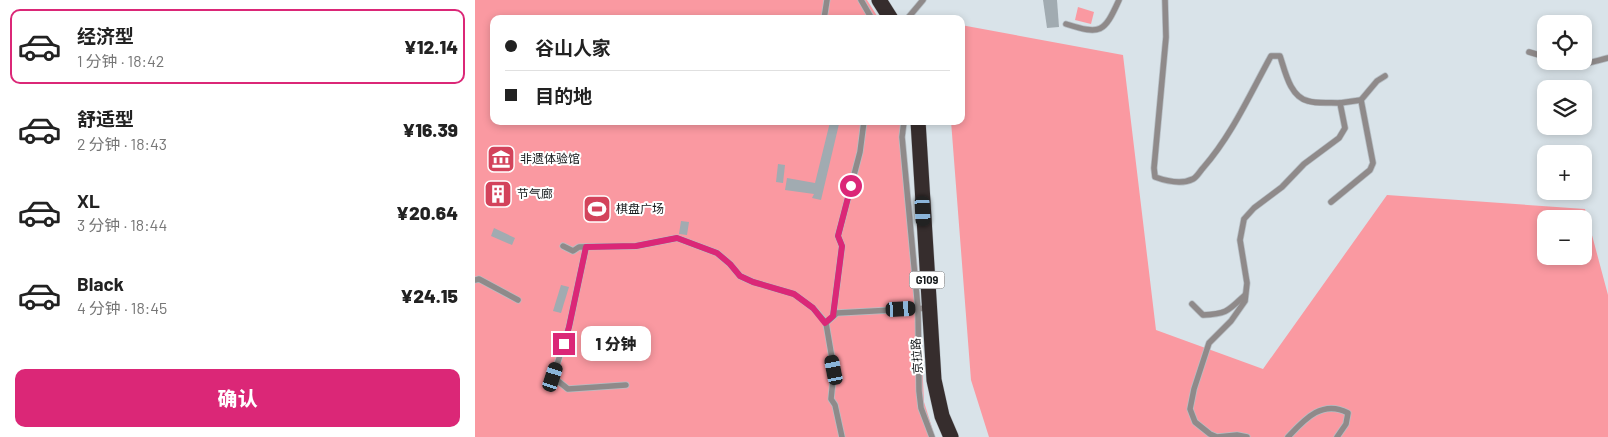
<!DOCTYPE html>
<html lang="zh">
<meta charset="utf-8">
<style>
body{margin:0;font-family:Barlow,"Noto Sans SC",sans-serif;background:#f2f2f2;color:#222;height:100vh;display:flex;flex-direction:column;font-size:19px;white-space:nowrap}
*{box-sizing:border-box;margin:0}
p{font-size:16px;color:#767676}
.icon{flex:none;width:28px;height:28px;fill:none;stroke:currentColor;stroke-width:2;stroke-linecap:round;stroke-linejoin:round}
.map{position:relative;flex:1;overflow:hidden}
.details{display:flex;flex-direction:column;background:#fff;width:475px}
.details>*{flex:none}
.guide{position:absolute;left:15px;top:15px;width:475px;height:110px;border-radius:10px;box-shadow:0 2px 8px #0003;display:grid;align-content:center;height:110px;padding:0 15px;background:#fff}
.tools{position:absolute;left:1062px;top:15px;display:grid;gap:10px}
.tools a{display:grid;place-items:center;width:55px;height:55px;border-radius:10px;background:#fff;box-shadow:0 2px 8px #0003;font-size:25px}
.end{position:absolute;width:22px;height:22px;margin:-11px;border:6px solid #db2777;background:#fff;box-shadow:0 0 0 2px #fff}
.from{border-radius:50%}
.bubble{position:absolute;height:35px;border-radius:10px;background:#fff;box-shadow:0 2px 8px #0003;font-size:16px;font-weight:800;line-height:35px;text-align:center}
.car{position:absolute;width:15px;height:30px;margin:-15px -8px;border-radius:6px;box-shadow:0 0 4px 1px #0007;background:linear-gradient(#222 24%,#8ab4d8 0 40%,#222 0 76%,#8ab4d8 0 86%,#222 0)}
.guide b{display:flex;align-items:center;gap:18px;height:48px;font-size:19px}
.guide b+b{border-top:1px solid #e0e0e0}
.guide i{width:12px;height:12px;background:#222}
ul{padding:9px 0 0;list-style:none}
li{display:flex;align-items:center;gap:15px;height:75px;margin:0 10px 8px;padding:0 5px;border:2px solid transparent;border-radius:10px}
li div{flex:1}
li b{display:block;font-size:19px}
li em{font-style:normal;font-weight:800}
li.current{border-color:#db2777}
li>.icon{width:45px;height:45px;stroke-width:1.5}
.cta{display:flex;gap:10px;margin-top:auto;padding:10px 15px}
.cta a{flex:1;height:58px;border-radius:10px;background:#db2777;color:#fff;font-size:20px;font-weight:800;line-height:58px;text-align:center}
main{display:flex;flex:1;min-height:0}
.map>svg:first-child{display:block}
.green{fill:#fa99a1;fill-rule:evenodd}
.building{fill:#a1abb1}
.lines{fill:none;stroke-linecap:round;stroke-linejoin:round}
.lane-casing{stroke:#b6bec4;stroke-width:7}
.highway-casing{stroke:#b6bec4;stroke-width:16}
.lane{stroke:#8f8a8a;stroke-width:5.5}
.highway{stroke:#362d2d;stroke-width:15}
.route{stroke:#db2777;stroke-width:6}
.labels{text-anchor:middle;stroke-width:4;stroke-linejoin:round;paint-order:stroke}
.shield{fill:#fff;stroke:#5a5d5f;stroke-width:1}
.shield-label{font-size:11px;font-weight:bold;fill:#14181a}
.poi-label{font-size:12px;fill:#14181a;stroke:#fff;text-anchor:start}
.street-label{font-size:12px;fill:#14181a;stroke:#fff}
</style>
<main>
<section class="details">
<ul>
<li class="current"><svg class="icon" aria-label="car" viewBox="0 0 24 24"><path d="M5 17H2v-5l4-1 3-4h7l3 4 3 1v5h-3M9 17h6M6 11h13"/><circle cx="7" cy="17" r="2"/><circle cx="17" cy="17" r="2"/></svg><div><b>经济型</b><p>1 分钟 · 18:42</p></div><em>¥12.14</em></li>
<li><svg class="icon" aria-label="car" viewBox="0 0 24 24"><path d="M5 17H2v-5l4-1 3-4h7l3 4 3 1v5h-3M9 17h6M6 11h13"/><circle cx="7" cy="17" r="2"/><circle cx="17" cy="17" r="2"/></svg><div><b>舒适型</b><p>2 分钟 · 18:43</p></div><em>¥16.39</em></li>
<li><svg class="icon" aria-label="car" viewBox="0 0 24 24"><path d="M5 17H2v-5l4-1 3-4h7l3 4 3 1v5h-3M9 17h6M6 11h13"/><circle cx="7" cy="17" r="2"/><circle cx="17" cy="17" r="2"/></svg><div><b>XL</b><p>3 分钟 · 18:44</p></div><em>¥20.64</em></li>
<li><svg class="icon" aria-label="car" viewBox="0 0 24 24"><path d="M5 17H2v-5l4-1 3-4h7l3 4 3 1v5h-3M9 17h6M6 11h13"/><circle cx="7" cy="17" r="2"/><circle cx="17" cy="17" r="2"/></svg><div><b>Black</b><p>4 分钟 · 18:45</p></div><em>¥24.15</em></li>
</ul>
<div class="cta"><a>确认</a></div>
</section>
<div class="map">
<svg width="1133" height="437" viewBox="0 0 1133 437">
<rect width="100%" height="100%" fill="#d9e3e9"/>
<!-- green -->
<g class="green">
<polygon points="0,0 392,0 404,19 19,19 19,121 427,121 443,274 449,402 460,437 0,437"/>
<polygon points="603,7 619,12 616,24 600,20"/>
<path d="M486,25l162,30 33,275 107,39 124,-174 198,14 23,86v142h-619l-18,-57 -20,-259h10zM1071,219h38v37h-38z"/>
</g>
<!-- building -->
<g class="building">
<polygon points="568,0 582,0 584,27 572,28"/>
<polygon points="355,122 364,124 346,200 337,198 339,194 310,190 312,178 340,183"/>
<polygon points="20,154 32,155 31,163 20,162"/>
<polygon points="303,164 310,165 308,183 301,182"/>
<polygon points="206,221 214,222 212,235 204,234"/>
<polygon points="19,228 40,238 37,245 16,236"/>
<polygon points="86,285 94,287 86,313 78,311"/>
</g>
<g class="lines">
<defs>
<g id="lane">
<polyline points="386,0 397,19"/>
<path d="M690,0l1,37 -12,131 1,9c11,4 26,8 38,2 4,-2 7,-8 10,-11 29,-33 47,-74 68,-112h9c5,15 10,41 28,45 10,3 22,1 32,2l5,25 -6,10 -35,26 -22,23 -28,21 -10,11 -4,21 7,43 -2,18 -14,20 -22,22 -15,46 -4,20 5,13 15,12 7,3 20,-2 10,2"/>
<polyline points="349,19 352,0"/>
<polyline points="432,19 448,0"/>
<path d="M591,24c35,11 38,9 53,-24"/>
<polyline points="1054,52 1071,57"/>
<path d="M1084,61c20,7 29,2 49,-3"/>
<polyline points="865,103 886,100 902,81 910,76"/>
<polyline points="429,121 427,137 443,309 444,391 446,408 457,437"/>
<polyline points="856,202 895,170 898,163 886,100"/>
<polyline points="88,246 98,251 104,247 161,246 202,238 242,253 255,264 265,276 278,282 319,294 338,308 351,323"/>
<polyline points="111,247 94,327 78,377 93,389 151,385"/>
<polyline points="0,280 4,279 43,300"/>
<path d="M717,304l11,11c24,-1 25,-4 42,-20"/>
<polyline points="358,316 367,246 363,236 385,152 389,121"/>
<polyline points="367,437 360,405 356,399 359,370 351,323 362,313 454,308"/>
<path d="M813,437c16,-17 34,-38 60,-24l-2,11 -9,13"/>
</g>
<g id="highway">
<polyline points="404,0 416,19"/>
<polyline points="443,121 459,380 467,416 476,437"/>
</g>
</defs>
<!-- lane casing -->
<use href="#lane" class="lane-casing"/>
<!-- highway casing -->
<use href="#highway" class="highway-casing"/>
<!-- lane -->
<use href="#lane" class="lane"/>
<!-- highway -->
<use href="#highway" class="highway"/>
</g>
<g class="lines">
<!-- route -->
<polyline class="route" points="89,344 94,327 111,247 161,246 202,238 242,253 255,264 265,276 278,282 319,294 338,308 350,323 358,316 367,246 363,236 376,186"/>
</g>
<!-- icons -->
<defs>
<symbol id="museum-square" viewBox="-11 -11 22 22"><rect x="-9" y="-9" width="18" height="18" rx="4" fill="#d3435b" stroke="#fff"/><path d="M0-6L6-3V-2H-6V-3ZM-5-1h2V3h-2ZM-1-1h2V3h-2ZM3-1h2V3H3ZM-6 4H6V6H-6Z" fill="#fff"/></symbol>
<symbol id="building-square" viewBox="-11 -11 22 22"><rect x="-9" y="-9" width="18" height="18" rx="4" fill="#d3435b" stroke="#fff"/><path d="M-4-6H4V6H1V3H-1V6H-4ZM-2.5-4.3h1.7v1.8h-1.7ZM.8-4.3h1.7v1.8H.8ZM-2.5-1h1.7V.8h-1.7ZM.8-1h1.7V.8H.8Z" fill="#fff"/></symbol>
<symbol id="stadium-square" viewBox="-11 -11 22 22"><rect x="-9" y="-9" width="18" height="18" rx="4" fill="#d3435b" stroke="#fff"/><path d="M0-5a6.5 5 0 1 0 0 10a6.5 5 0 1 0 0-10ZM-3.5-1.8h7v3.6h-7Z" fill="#fff"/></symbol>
</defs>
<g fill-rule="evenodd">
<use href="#museum-square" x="10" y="143" width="32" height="32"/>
<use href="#building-square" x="7" y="178" width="32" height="32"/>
<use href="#stadium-square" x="106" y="193" width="32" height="32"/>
</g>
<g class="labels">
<!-- shield labels -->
<rect class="shield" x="434.5" y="271.5" width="35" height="17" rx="4"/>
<g class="shield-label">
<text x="452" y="284">G109</text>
</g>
<!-- poi labels -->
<g class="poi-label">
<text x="45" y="163">非遗体验馆</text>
<text x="42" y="198">节气廊</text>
<text x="141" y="213">棋盘广场</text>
</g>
<!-- street labels -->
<g class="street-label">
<text transform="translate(442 356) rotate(-94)" y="4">京拉路</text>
</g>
</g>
</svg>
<div class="tools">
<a><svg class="icon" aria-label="locate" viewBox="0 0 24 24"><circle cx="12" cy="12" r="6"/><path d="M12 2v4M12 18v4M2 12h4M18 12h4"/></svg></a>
<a><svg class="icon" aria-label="layers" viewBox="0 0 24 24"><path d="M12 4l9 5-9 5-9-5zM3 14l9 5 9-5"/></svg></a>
<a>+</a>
<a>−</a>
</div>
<i class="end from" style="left:376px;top:186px"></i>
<i class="end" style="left:89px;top:344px"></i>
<div class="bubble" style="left:106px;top:326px;width:70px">1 分钟</div>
<i class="car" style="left:448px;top:211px;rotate:177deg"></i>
<i class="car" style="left:426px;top:309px;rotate:87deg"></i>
<i class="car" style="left:359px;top:370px;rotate:349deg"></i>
<i class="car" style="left:78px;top:377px;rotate:18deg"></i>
<div class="guide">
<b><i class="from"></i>谷山人家</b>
<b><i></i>目的地</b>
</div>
</div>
</main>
